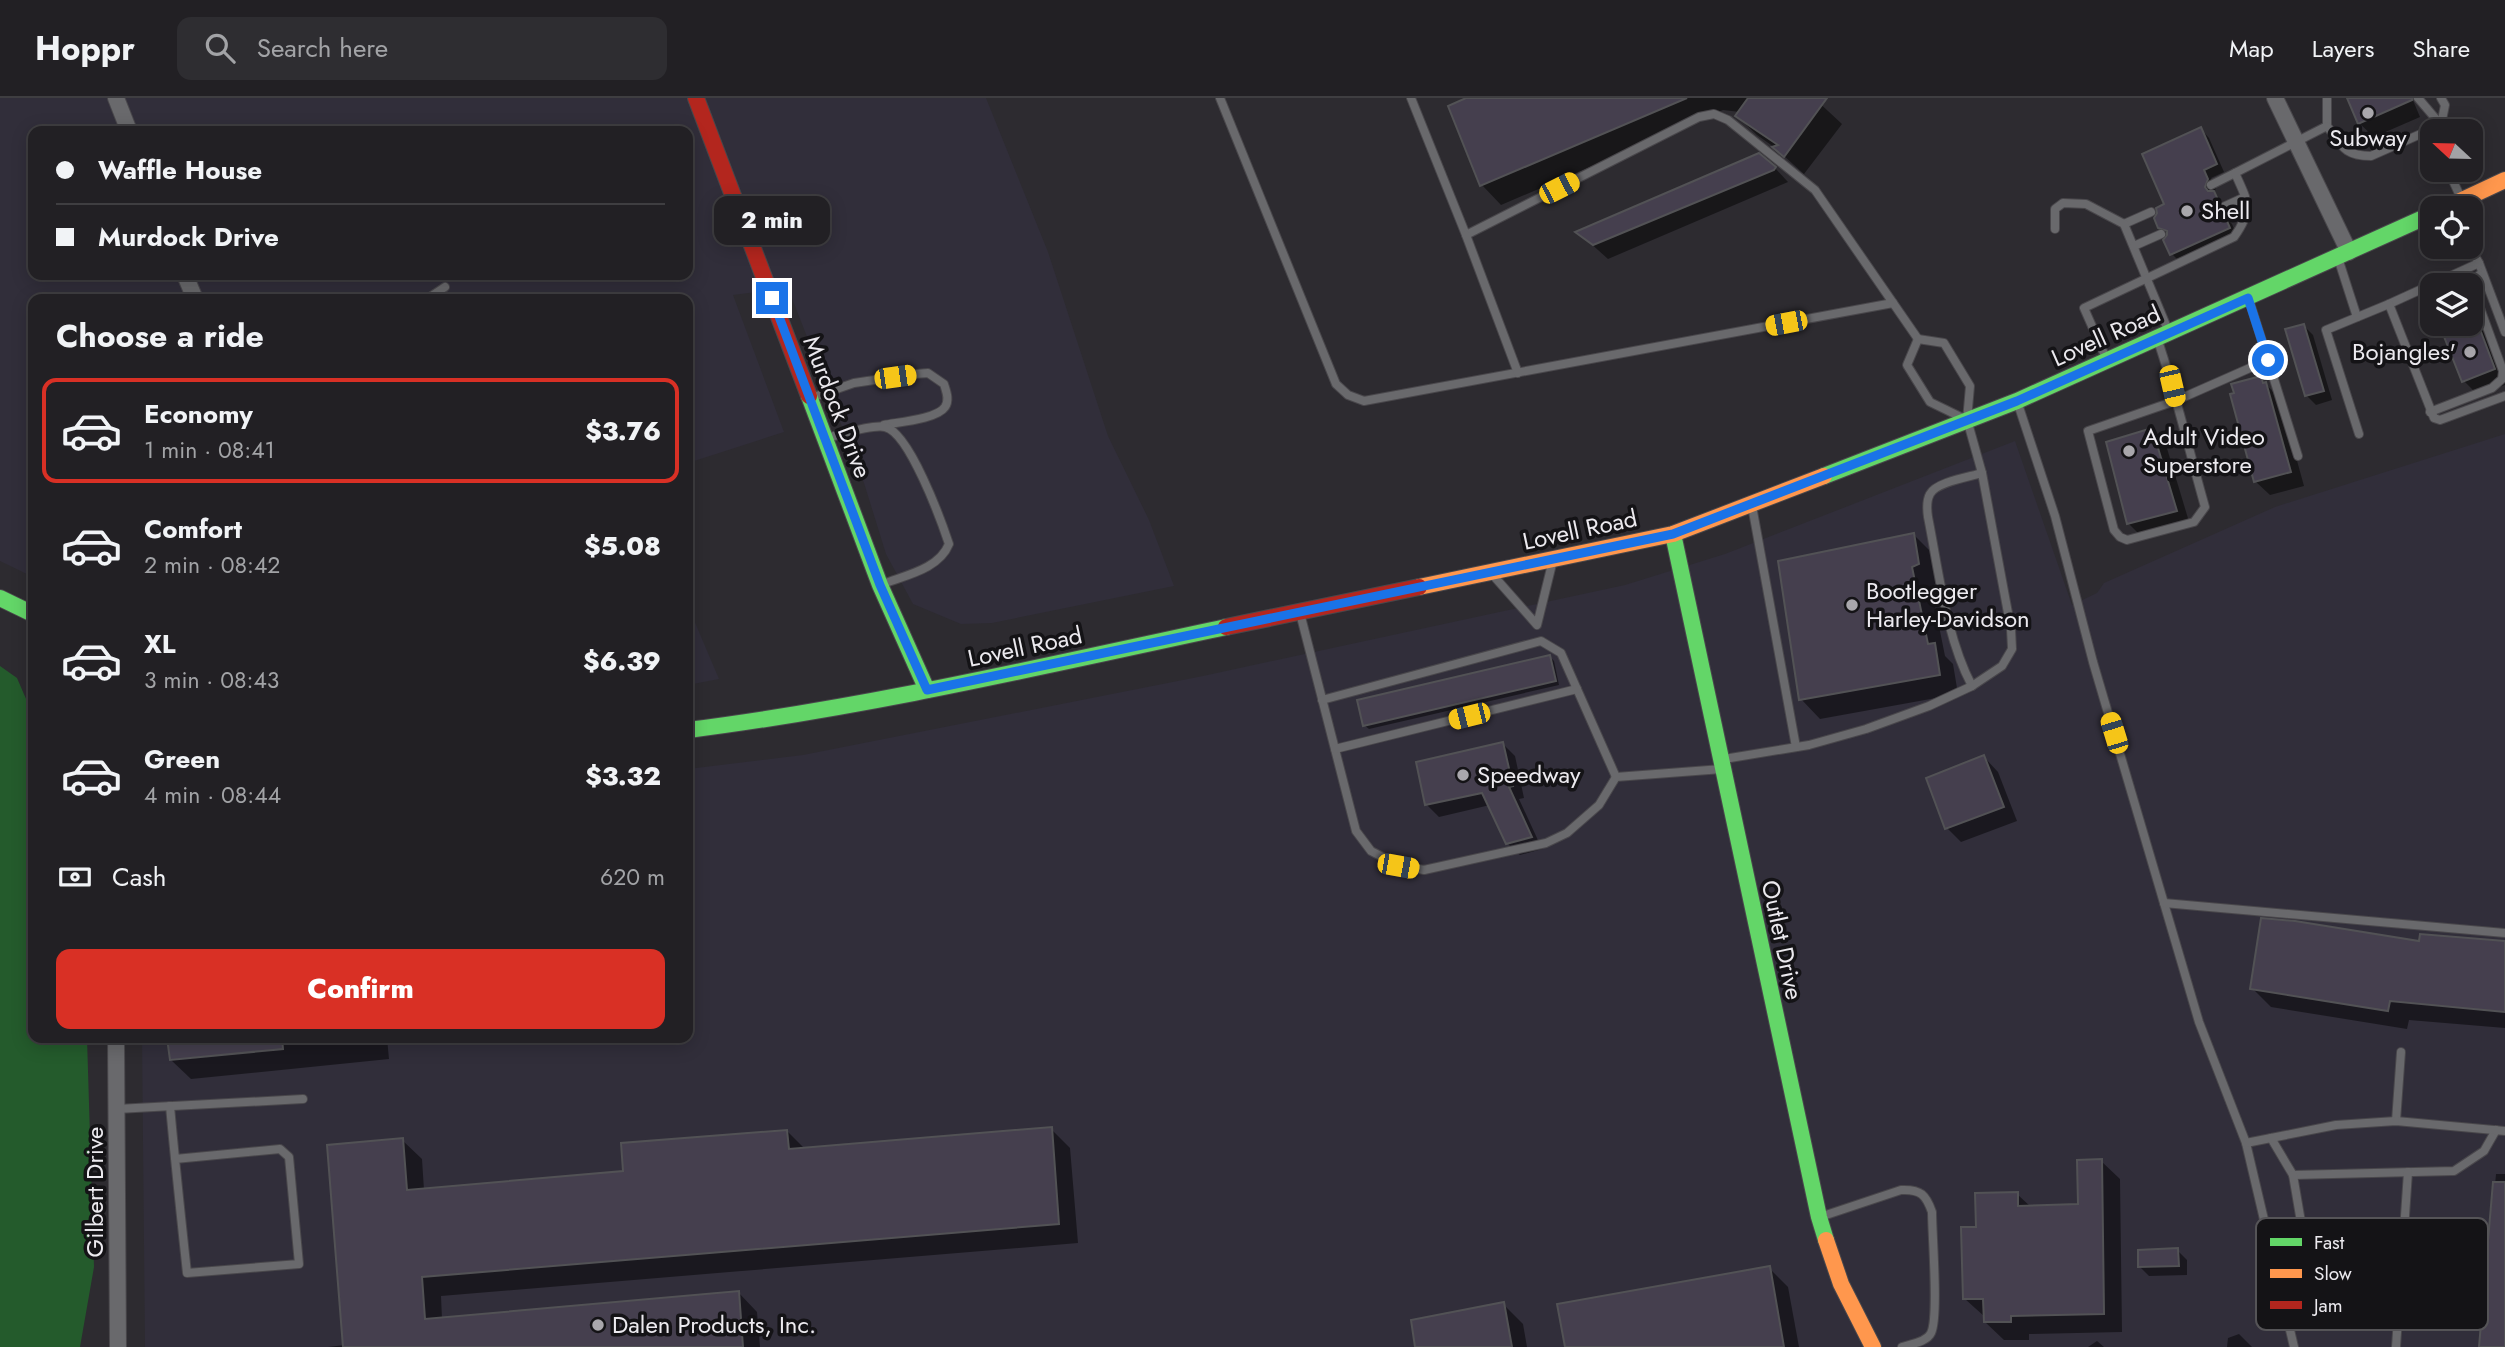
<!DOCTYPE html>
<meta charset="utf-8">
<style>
body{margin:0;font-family:Jost,sans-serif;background:#2e2d31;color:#f1f3f6;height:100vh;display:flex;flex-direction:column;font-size:26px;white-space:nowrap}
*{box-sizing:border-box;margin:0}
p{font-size:23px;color:#a2a3a6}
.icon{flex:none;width:38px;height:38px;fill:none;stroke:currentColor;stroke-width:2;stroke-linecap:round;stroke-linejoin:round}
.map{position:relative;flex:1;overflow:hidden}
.drawer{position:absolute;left:28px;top:196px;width:665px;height:749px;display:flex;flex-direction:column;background:#222024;border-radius:14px;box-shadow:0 4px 18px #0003,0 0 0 2px #3f3e41}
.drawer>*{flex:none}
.top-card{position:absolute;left:28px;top:28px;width:665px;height:154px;border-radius:14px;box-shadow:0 4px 18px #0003,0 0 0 2px #3f3e41;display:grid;align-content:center;height:154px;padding:0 28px;background:#222024}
.needle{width:46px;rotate:292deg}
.tools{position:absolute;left:2420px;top:21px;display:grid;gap:14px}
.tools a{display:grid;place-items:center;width:63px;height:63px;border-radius:14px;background:#222024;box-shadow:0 4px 18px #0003,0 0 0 2px #3f3e41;font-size:35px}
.end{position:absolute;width:32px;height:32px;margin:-16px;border:9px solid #1a73e8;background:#fff;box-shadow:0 0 0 4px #fff}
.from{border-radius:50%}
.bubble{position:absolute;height:49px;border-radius:14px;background:#222024;box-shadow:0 4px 18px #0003,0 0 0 2px #3f3e41;font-size:23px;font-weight:800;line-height:49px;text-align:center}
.car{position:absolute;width:21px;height:42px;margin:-21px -10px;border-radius:9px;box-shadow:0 0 5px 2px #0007;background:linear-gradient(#f5c518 24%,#345 0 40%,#f5c518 0 76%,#345 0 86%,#f5c518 0)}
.top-card b{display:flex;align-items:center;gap:24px;height:66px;font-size:26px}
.top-card b+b{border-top:2px solid #3f3e41}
.top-card i{width:18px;height:18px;background:#f1f3f6}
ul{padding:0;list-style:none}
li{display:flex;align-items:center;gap:21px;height:105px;margin:0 14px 10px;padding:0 14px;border:4px solid transparent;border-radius:14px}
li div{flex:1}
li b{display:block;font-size:26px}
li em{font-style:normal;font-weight:800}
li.selected{border-color:#d93025}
li>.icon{width:63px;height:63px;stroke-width:1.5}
h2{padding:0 28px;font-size:32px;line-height:84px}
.pay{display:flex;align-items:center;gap:18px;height:77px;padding:0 28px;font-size:26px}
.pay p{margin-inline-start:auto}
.primary-button{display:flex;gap:14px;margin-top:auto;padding:14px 28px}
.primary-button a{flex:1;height:80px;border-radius:14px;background:#d93025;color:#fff;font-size:28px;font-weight:800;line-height:80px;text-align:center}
header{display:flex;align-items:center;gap:42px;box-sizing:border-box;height:98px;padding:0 35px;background:#222024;border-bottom:2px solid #3f3e41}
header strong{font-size:33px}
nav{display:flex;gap:38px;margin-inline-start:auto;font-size:24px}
.search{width:490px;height:63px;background:#2e2d31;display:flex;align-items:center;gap:18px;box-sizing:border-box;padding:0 24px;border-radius:14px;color:#a2a3a6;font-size:26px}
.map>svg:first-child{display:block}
.built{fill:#312e3a;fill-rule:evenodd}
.forest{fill:#245b2c}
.shadow{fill:#0007}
.building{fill:#453f4e;stroke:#525255;stroke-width:2}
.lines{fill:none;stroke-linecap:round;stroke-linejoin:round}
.lane-casing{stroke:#49474b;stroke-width:10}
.street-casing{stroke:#49474b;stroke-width:18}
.fast-casing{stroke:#49474b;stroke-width:18}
.slow-casing{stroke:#49474b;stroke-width:18}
.jam-casing{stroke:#49474b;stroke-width:18}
.lane{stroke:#69696c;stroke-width:8}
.street{stroke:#69696c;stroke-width:16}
.fast{stroke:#63d668;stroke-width:16}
.slow{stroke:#ff974d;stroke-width:16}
.jam{stroke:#b3261e;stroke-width:16}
.route{stroke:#1a73e8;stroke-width:9}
.poi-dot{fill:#a9a7ac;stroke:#141316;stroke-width:2.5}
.labels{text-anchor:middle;stroke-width:7;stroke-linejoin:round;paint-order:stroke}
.poi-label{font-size:24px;fill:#eceaef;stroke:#141316;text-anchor:start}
.street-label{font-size:24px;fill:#eceaef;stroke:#141316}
.key{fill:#141316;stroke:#555457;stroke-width:2}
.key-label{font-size:19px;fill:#eceaef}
</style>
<header>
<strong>Hoppr</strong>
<div class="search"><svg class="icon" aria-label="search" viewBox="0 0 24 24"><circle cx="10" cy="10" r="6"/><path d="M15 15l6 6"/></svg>Search here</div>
<nav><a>Map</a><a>Layers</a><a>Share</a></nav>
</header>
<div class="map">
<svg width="2505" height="1249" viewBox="0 0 2505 1249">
<rect width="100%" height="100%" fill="#2d2b30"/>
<!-- built -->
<g class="built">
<path d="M0,0h986l62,154 60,184 41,84 25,66 -182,37 -31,1 -48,-20 -27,-50 -22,-71 -76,-195 -55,7 51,137 -96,31v-164h-655v278l-33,-16zM33,33h655v144h-655z"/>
<polygon points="2505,336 2505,1249 145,1249 142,940 688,940 688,671 803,657 1203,578 1625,487 1725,456 2015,343 2072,507 2097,495 2104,485 2275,409"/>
<polygon points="688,508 719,581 688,587"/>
</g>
<!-- forest -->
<polygon class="forest" points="0,568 17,580 33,617 33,940 87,940 94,1169 80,1249 0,1249"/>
<!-- shadow -->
<g class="shadow">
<polygon points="1470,0 1814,0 1842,26 1804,76 1774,49 1757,37 1737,18 1740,14 1723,12 1501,107 1482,87 1450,9"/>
<polygon points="2349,0 2412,0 2420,19 2374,39 2359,25"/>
<polygon points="2201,31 2209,40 2224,74 2211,80 2216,90 2214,95 2221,103 2226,113 2224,118 2232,126 2237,138 2180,164 2172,156 2169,138 2160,129 2166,107"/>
<polygon points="1775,70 1788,84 1608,161 1578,134"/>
<polygon points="2471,202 2479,210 2505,277 2505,287 2478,297 2464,283 2441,226 2471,226"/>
<polygon points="2304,228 2313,237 2332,302 2316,307 2307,298"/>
<polygon points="2260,280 2280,301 2304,388 2270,397 2255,383"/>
<polygon points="2152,332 2166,347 2190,427 2143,440 2128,425"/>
<polygon points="1914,437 1933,456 1938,485 1931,488 1945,558 1953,566 1958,596 1820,621 1801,601"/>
<polygon points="1550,559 1554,563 1559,587 1369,631 1364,627"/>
<polygon points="1503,646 1515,658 1524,700 1519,701 1542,751 1520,757 1507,745 1490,707 1439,719 1427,707"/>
<polygon points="1984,659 1998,674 2017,723 1961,744 1947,730"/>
<polygon points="2505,846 2505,930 2409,922 2407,931 2271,909 2252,890"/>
<polygon points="169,940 387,940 389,961 191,981 171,962"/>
<polygon points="1051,1031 1070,1050 1078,1145 441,1198 442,1221 738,1194 757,1214 760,1249 328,1249 345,1247 402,1042 422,1061 424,1092 625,1075 787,1033 805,1051"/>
<polygon points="2101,1063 2120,1081 2122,1234 2029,1236 2029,1242 2004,1242 1985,1224 1985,1219 1965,1201 1978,1130 2017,1096 2031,1109 2080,1108"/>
<polygon points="2496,1076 2505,1076 2505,1249 2480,1249"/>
<polygon points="2177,1152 2187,1162 2187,1177 2149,1178 2140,1169"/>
<polygon points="1769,1170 1788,1189 1799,1249 1567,1249"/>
<polygon points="1503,1206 1523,1226 1527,1249 1417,1249"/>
<polygon points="2239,1236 2252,1249 2227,1249 2228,1240"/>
<polygon points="2097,1243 2104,1249 2088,1249"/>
</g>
<!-- building -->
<g class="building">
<polygon points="1466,0 1687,0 1480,88 1448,8"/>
<polygon points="1748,0 1827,0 1784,59 1772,49 1778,47 1735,18"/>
<polygon points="2347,0 2412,0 2412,2 2358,26"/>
<polygon points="2201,29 2217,66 2204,72 2208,81 2205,89 2208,93 2214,93 2219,104 2215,112 2218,116 2224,116 2230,130 2170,157 2163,142 2167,137 2167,133 2158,130 2154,120 2157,115 2156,110 2164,106 2142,56"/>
<polygon points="1759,55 1776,69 1774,72 1593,147 1575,134"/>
<polygon points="2304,226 2324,293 2305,298 2285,231"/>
<polygon points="2439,226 2478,226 2495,271 2462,284"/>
<polygon points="2261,278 2263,285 2266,284 2291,374 2254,384 2230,296 2234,295 2231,286"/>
<polygon points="2152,330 2177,413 2127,426 2106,344"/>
<polygon points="1914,435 1919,466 1912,469 1928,546 1935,545 1940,577 1799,602 1778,463"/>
<polygon points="1550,557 1556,583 1363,628 1357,602"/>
<polygon points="1503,644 1513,688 1509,689 1532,739 1506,746 1482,695 1425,707 1416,664"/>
<polygon points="1984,657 2004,709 1945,731 1926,680"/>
<polygon points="2261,820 2295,823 2419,843 2420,836 2505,843 2505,914 2390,903 2388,913 2250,891"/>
<polygon points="167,940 282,940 283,951 170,962"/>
<polygon points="1052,1029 1059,1126 422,1179 425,1221 739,1193 743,1249 343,1249 327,1047 403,1040 407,1092 623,1073 621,1045 787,1032 789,1051"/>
<polygon points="2102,1061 2104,1216 2011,1218 2011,1224 1984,1224 1983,1201 1963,1201 1961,1129 1976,1129 1975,1095 2018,1094 2018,1108 2078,1106 2077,1062"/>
<polygon points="2493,1084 2505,1084 2505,1249 2479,1249"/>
<polygon points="2178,1150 2179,1168 2138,1169 2138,1152"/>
<polygon points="1770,1168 1784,1249 1565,1249 1557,1206"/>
<polygon points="1504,1204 1512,1249 1415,1249 1411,1222"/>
</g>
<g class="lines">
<defs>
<g id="lane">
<polyline points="1220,0 1336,286 1348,297 1364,303 1893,205"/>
<polyline points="1411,0 1466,137 1699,19 1714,16 1728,22 1815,92 1918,241"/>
<polyline points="2327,0 2327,28"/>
<polyline points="2418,0 2441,27"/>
<polyline points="2448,72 2461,100"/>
<polyline points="2211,87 2235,75"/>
<polyline points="2221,110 2245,99"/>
<polyline points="2124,126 2151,114"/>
<polyline points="2055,131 2055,111 2063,105 2086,106 2124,126 2168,232"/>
<polyline points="1466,137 1518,275"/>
<polyline points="2134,148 2161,136"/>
<polyline points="2470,149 2479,165 2505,234"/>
<polyline points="2338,160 2357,219"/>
<polyline points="427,201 445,189"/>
<polyline points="2249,202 2268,262"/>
<polyline points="2389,206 2479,165"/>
<path d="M2157,240c19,55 32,113 48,169l-11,15 -67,18 -7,-3 -6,-7 -26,-99 87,-30 93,-41 30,96"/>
<polygon points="1918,241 1944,245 1967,283 1970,288 1967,322 1930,304 1907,267"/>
<path d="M2106,260l-22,-50 150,-71c20,-28 14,-35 1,-64l92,-47c15,20 17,30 44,30l70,-31 4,-20 -4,-7"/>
<path d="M811,300l43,-15 61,-9 13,-1 16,11c2,7 6,16 1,23 -8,12 -46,15 -61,18"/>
<polyline points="2018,306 2055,418 2093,564 2199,924 2246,1045 2294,1249"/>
<polyline points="2430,314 2492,290 2502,281 2503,273 2472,188 2475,180 2482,175"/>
<polyline points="2359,336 2326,232 2389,206 2434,320 2440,322 2505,298"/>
<path d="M826,340c15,-3 45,-14 59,-11 24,5 56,93 64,117 -10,25 -43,31 -66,40"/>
<polyline points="1752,408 1796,649"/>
<polyline points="1492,476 1537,527 1553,462"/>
<polyline points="1300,515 1356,733 1371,753 1398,767 1424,772 1546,745 1567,735 1599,707 1616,679 1722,671"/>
<path d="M1972,588c-26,-49 -33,-114 -44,-169 -1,-7 -2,-16 2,-23 6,-12 39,-17 52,-21"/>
<polyline points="1322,602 1541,543 1561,555 1616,679"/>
<polyline points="1335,651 1577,591"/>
<polyline points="1724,661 1809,647 1866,631 1929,608 1972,588 2002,568 2012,551 2011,531 1982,375 1968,325"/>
<polyline points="2164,805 2505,835"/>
<path d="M170,1008c5,56 11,111 17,167l112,-9 -10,-107 -9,-8 -105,10"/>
<polyline points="117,1011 303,1001"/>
<polyline points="2396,1023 2401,954"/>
<polyline points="2271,1040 2293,1077 2454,1073 2484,1053 2496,1032"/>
<polyline points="2246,1045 2336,1027 2396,1023 2505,1033"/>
<path d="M1820,1119l81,-27c20,-1 25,5 31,22 0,23 7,105 -1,121 -4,9 -20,11 -29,14"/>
<polyline points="2284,1202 2313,1194 2293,1077"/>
<polyline points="2396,1249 2408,1074"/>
</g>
<g id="street">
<polyline points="116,0 129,33"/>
<polyline points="2275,0 2349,154"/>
<polyline points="185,177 195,201"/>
<polyline points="116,940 118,1249"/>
</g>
<g id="fast">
<polyline points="809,298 880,487 927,592"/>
<polyline points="1824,378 2017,303 2432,116"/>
<polyline points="1673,436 1819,1119 1826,1142"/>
<polyline points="0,500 33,516"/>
<path d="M688,632c181,-23 360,-65 538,-103"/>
</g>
<g id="slow">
<polyline points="2445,110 2505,82"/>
<polyline points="1419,489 1673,436 1824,378"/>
<polyline points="1826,1142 1841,1186 1873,1249"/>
</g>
<g id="jam">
<polyline points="696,0 809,298"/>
<polyline points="1226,529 1419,489"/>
</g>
</defs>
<!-- lane casing -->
<use href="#lane" class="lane-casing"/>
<!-- street casing -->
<use href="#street" class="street-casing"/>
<!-- fast casing -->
<use href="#fast" class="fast-casing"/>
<!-- slow casing -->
<use href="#slow" class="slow-casing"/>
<!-- jam casing -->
<use href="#jam" class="jam-casing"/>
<!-- lane -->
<use href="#lane" class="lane"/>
<!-- street -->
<use href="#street" class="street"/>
<!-- fast -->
<use href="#fast" class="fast"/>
<!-- slow -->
<use href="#slow" class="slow"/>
<!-- jam -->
<use href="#jam" class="jam"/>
</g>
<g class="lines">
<!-- route -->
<polyline class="route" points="772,200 880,487 927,592 1673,436 2017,303 2248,200 2268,262"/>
</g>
<!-- markers -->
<g class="poi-dot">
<circle cx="2368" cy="15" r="7"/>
<circle cx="2187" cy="113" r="7"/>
<circle cx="2470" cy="254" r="7"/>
<circle cx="2129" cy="353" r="7"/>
<circle cx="1852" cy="507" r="7"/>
<circle cx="1463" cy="677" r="7"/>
<circle cx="598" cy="1227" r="7"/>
</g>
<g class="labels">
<!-- poi labels -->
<g class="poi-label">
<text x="2368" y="48" text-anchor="middle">Subway</text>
<text x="2201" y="121">Shell</text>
<text x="2456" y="262" text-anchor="end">Bojangles'</text>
<text x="2143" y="347">Adult Video<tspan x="2143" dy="28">Superstore</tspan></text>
<text x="1866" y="501">Bootlegger<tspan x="1866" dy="28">Harley-Davidson</tspan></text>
<text x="1477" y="685">Speedway</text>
<text x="612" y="1235">Dalen Products, Inc.</text>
</g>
<!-- street labels -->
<g class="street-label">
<text transform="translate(2106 238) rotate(-24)" y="8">Lovell Road</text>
<text transform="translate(837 309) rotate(69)" y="8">Murdock Drive</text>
<text transform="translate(1580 432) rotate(-12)" y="8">Lovell Road</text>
<text transform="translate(1025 549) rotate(-12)" y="8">Lovell Road</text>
<text transform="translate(1782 842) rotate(78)" y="8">Outlet Drive</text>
<text transform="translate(95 1094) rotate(-90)" y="8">Gilbert Drive</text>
</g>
</g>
<!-- legend -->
<rect x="2256" y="1120" width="232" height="112" rx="10" class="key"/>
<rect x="2270" y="1140" width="32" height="8" fill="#63d668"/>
<rect x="2270" y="1171" width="32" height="9" fill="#ff974d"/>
<rect x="2270" y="1203" width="32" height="8" fill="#b3261e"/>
<g class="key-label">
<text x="2314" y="1151">Fast</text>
<text x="2314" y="1182">Slow</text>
<text x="2314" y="1214">Jam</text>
</g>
</svg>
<div class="tools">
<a><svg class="needle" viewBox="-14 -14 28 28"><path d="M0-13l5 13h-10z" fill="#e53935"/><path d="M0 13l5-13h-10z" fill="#a2a3a6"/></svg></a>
<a><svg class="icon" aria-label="locate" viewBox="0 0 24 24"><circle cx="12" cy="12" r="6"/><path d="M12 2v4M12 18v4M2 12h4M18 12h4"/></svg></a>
<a><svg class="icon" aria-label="layers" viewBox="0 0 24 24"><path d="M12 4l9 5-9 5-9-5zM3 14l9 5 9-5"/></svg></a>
</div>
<i class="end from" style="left:2268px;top:262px"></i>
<i class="end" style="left:772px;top:200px"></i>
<div class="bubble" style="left:714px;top:98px;width:116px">2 min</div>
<i class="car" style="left:1559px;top:90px;rotate:63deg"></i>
<i class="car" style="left:1786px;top:225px;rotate:259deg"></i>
<i class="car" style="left:895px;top:279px;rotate:82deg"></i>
<i class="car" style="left:2172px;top:288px;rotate:167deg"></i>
<i class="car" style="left:1469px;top:618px;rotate:256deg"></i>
<i class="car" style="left:2114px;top:635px;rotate:343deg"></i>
<i class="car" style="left:1398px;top:768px;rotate:100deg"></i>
<div class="top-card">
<b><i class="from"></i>Waffle House</b>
<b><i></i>Murdock Drive</b>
</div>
<section class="drawer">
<h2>Choose a ride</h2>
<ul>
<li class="selected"><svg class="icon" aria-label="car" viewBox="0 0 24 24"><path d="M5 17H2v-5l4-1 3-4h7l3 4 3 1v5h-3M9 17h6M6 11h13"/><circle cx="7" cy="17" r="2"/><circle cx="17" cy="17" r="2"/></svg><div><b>Economy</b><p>1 min · 08:41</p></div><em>$3.76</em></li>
<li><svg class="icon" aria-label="car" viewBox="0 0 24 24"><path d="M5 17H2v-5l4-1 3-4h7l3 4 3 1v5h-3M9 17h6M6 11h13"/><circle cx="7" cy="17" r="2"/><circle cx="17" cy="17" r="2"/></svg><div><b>Comfort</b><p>2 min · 08:42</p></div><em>$5.08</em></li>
<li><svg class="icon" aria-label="car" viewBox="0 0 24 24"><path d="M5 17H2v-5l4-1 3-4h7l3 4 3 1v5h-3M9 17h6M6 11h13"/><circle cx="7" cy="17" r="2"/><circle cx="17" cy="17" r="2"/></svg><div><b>XL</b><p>3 min · 08:43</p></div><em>$6.39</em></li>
<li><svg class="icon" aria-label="car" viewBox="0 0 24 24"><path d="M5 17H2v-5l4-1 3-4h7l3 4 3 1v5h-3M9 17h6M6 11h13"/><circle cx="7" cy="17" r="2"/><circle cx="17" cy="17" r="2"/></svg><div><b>Green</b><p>4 min · 08:44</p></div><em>$3.32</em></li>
</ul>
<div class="pay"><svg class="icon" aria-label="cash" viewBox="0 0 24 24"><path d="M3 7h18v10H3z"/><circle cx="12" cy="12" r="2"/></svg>Cash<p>620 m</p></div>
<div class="primary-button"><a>Confirm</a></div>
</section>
</div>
